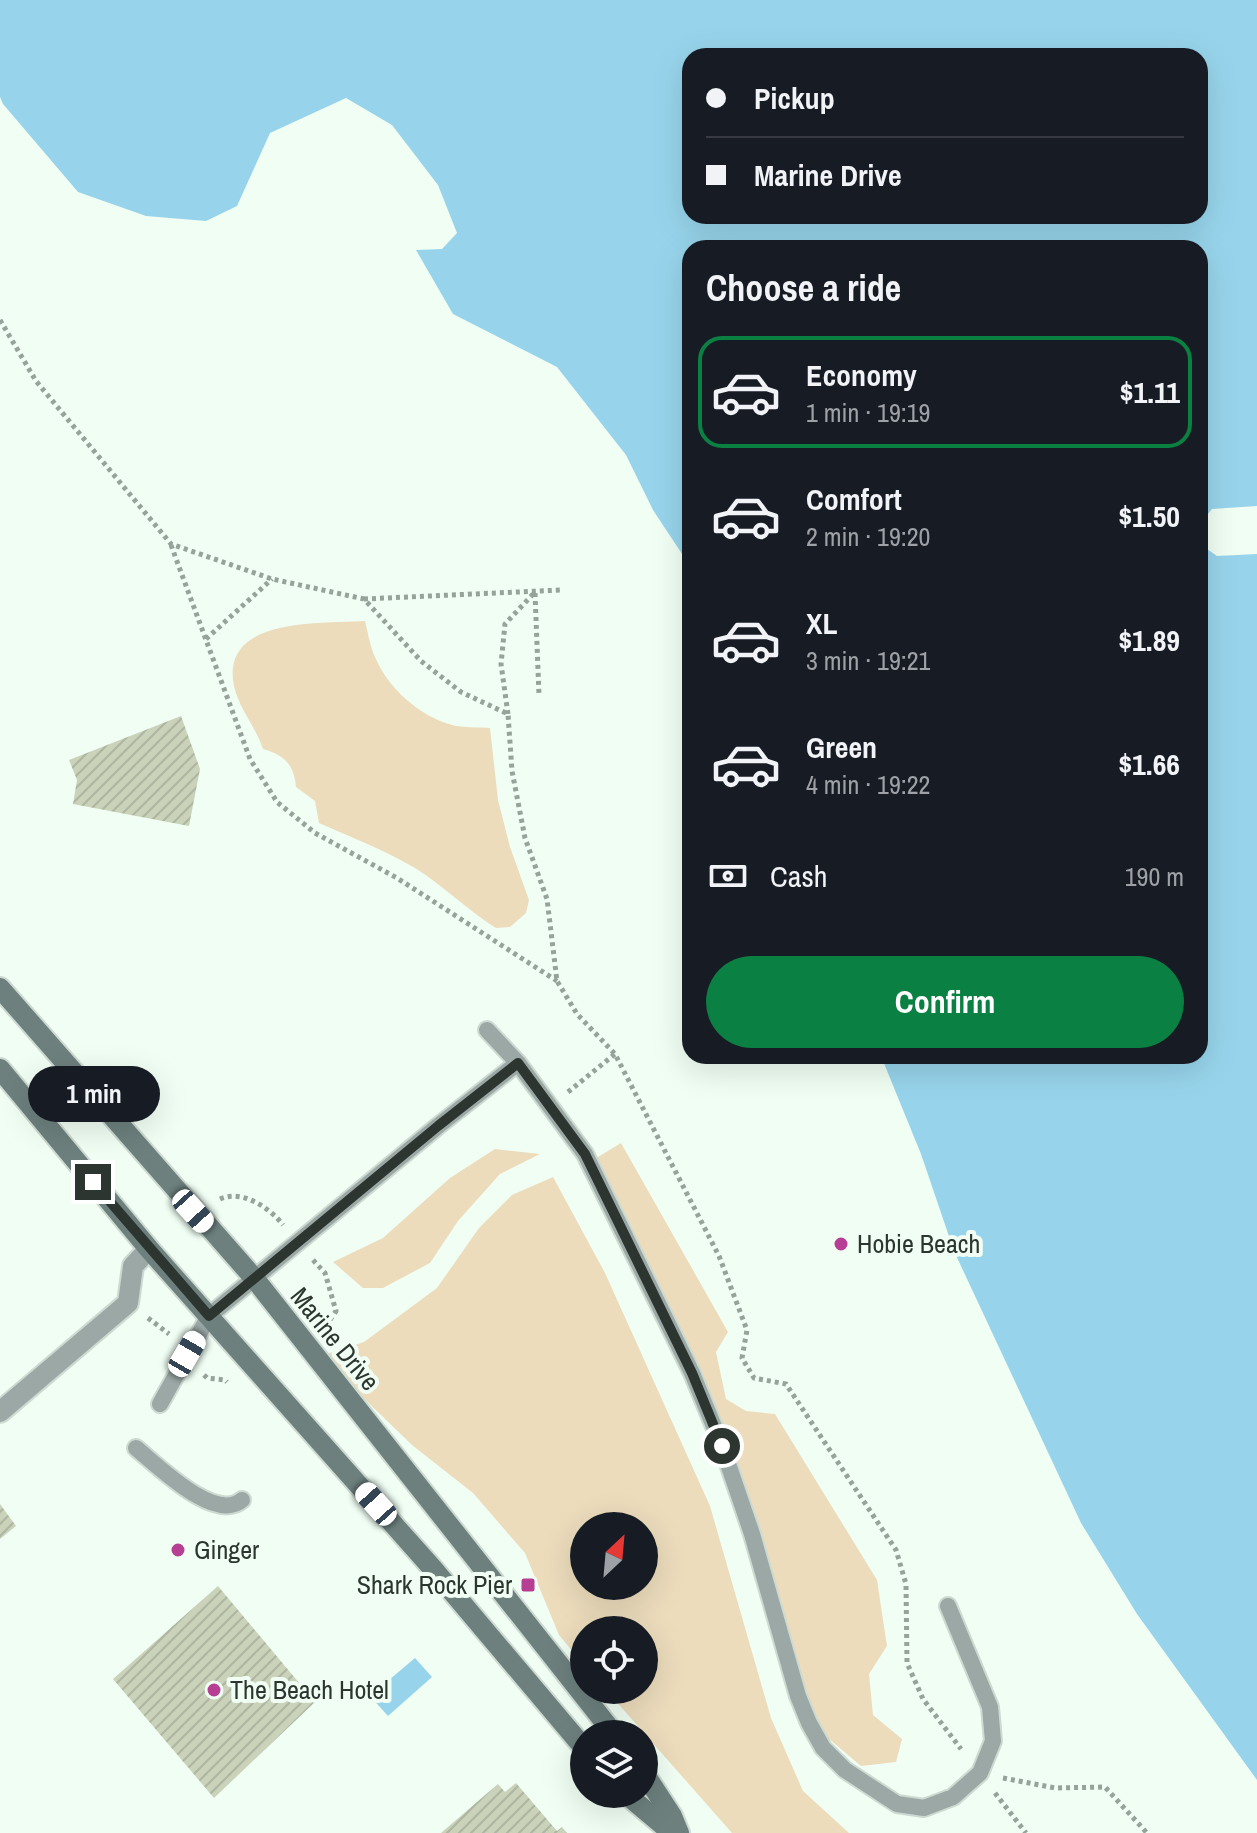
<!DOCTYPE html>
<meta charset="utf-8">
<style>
body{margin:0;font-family:"Archivo Narrow",sans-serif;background:#20242c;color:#f1f3f6;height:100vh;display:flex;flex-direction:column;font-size:30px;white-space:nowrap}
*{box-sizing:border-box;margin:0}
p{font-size:26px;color:#9ea1a6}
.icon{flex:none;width:44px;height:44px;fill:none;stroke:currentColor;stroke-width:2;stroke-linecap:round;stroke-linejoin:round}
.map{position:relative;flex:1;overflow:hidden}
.side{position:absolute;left:682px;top:240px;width:526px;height:824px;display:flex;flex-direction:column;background:#171b24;border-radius:24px;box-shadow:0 8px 32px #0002}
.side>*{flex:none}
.top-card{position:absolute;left:682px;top:48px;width:526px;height:176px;border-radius:24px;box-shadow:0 8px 32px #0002;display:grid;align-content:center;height:176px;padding:0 24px;background:#171b24}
.needle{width:52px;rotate:26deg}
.buttons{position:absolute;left:570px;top:1512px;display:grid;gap:16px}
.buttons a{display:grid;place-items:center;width:88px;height:88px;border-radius:50%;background:#171b24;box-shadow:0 8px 32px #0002;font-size:40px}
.end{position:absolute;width:36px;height:36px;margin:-18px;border:10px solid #2c352f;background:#fff;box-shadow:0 0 0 4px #fff}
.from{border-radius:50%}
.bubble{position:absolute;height:56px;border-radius:28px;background:#171b24;box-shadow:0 8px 32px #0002;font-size:26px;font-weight:800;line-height:56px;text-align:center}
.car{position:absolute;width:24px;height:48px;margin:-24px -12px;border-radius:10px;box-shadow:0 0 6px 2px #0007;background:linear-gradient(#fff 24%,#345 0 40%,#fff 0 76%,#345 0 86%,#fff 0)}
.top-card b{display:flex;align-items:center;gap:28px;height:76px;font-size:30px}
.top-card b+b{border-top:2px solid #363941}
.top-card i{width:20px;height:20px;background:#f1f3f6}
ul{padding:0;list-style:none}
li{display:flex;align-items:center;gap:24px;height:112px;margin:0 16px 12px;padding:0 8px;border:4px solid transparent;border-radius:24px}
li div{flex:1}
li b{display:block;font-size:30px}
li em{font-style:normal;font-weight:800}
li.active{border-color:#0b8043}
li>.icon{width:72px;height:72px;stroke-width:1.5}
h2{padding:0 24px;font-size:36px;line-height:96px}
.pay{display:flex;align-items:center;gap:20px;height:88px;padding:0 24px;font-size:30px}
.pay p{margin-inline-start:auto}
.primary-button{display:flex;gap:16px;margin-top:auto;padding:16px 24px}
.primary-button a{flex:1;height:92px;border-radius:48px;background:#0b8043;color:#fff;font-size:32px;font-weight:800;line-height:92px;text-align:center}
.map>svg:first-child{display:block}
.grass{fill:#ecdcbc;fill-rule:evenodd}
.water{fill:#97d4eb;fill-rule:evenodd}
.pier{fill:#f0fef4}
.building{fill:url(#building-hatch)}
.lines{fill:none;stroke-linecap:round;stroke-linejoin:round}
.lane-casing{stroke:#cddad1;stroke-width:20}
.street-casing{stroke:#cddad1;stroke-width:24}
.secondary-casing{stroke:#cddad1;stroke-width:24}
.path{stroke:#96a29a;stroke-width:5;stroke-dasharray:4 4;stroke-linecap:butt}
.lane{stroke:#9ba8a6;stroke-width:16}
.street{stroke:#9ba8a6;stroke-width:20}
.secondary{stroke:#6d807e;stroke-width:20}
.route{stroke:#2c352f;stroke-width:10}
.poi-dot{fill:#b63e93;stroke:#f0fef4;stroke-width:3}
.labels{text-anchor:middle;stroke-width:8;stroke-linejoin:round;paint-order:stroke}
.poi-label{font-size:26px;fill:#2c352f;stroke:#f0fef4;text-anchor:start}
.street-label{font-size:26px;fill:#2c352f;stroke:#f0fef4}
</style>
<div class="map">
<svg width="1257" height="1833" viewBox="0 0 1257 1833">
<defs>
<pattern id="building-hatch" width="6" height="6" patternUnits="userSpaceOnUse" patternTransform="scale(2)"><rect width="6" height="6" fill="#cbd2ba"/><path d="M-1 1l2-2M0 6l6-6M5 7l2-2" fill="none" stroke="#aeb5a0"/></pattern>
</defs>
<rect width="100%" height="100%" fill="#f0fef4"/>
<!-- grass -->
<g class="grass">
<path d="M365,621c3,12 5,25 10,36 13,31 44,59 77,68 12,3 26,2 38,3l8,72 12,47 19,53 -3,13 -16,14 -14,1c-29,-18 -52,-42 -81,-60 -31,-18 -64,-31 -96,-45l-4,-22 -19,-14c-2,-23 -12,-32 -33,-38 -7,-22 -24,-40 -29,-63 -14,-70 88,-62 131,-65z"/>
<polygon points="621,1143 728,1332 716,1352 726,1399 746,1411 775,1414 877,1580 887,1646 869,1674 873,1715 902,1739 896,1762 861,1766 829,1739 808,1702 755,1522 593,1160"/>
<polygon points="495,1149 540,1154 500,1174 458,1221 430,1263 383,1288 363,1288 333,1262 383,1238 450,1178"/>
<path d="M553,1177l52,96 105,233 61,212 32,73 46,42h-117l-126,-143h38v-60h-60v35l-25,-30 -34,-82 -52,-60 -61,-48 -92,-89 44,-14 73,-54 42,-60 33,-33zM584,1526h60v60h-60z"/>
</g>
<!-- water -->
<g class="water">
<path d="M0,0h1257v1780l-120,-166 -56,-91 -127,-272 -33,-97 -40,-98h319v-808h-510v318l-37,-56 -27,-55 -69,-88 -104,-53 -37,-64 26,-1 15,-16 -19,-48 -46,-60 -46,-27 -76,35 -33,73 -31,15 -60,-5 -68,-24 -75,-88 -3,-7zM690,56h510v160h-510z"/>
<polygon points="415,1658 432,1677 388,1716 370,1696"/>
</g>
<!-- pier -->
<polygon class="pier" points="1257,506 1257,554 1217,556 1207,549 1200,550 1200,520 1204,519 1212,509"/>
<!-- building -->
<g class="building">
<polygon points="181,716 200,769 189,826 73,804 77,780 69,760"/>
<polygon points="0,1504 16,1526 0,1539"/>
<polygon points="218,1586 315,1702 214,1798 113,1679"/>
<polygon points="516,1783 557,1831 562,1827 567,1833 441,1833 498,1784 505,1792"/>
</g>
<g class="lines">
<defs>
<g id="lane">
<polyline points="487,1030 518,1063 585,1154 692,1373 722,1446 752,1534 798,1696 809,1723 823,1748 845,1770 897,1804 924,1808 953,1797 980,1773 993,1741 990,1707 948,1606"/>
<polyline points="160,1404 209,1316 438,1126 518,1063"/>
<path d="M136,1448c22,18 79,75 106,52"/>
</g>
<polyline id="street" points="0,1412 128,1303 133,1266 149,1249"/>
<g id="secondary">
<polyline points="0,988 254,1278 614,1734"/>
<polyline points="0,1069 149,1249 434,1570 584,1748"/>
<polyline points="644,1773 672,1816 679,1833"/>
<polyline points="626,1794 665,1827 677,1831"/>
</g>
</defs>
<!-- lane casing -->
<use href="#lane" class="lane-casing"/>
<!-- street casing -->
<use href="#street" class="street-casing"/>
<!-- secondary casing -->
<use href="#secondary" class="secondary-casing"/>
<!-- path -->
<g class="path">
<polyline points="0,320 36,381 171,544 272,579 364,599 421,661 461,692 508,714 512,771 525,838 547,899 557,981 577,1014 615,1054 719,1256 747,1330 742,1358 754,1378 786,1384 896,1550 906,1584 907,1663 923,1699 961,1749"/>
<polyline points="171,545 250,759 277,802 315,833 397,878 557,981"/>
<polyline points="535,593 539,695"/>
<polyline points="364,599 561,590"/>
<polyline points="206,639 272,579"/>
<polyline points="508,714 501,664 505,624 535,592"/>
<polyline points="568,1092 615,1054"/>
<path d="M220,1199c22,-10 50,9 63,26"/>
<polyline points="313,1260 325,1273 336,1311 326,1326"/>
<polyline points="148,1318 169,1334"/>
<polyline points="204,1375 207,1378 225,1380 227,1382"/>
<polyline points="1003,1778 1055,1788 1105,1787 1147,1833"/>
<polyline points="995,1793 1026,1833"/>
</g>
<!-- lane -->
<use href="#lane" class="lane"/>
<!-- street -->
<use href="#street" class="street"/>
<!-- secondary -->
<use href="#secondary" class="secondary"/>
</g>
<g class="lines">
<!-- route -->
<polyline class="route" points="93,1182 209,1316 438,1126 518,1063 585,1154 692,1373 722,1446"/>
</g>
<!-- markers -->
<g class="poi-dot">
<circle cx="841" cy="1244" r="8"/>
<circle cx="178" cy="1550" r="8"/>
<rect x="520" y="1577" width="16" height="16" rx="4"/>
<circle cx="214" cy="1690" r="8"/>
</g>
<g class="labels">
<!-- poi labels -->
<g class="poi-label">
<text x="857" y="1253">Hobie Beach</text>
<text x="194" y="1559">Ginger</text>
<text x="512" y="1594" text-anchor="end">Shark Rock Pier</text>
<text x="230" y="1699">The Beach Hotel</text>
</g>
<!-- street labels -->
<g class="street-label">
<text transform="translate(335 1339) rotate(51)" y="9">Marine Drive</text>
</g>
</g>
</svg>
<div class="buttons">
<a><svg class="needle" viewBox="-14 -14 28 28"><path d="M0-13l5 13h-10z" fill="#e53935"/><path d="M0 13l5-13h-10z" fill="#9ea1a6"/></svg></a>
<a><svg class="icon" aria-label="locate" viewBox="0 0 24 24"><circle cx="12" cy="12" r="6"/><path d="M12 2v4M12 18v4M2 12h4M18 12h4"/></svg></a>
<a><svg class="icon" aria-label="layers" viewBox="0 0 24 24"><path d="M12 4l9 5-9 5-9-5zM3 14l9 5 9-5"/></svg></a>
</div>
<i class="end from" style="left:722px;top:1446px"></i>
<i class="end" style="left:93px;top:1182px"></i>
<div class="bubble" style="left:28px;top:1066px;width:132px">1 min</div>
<i class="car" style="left:193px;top:1211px;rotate:138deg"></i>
<i class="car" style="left:187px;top:1354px;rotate:30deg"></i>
<i class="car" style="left:376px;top:1504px;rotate:318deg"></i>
<div class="top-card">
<b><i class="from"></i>Pickup</b>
<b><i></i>Marine Drive</b>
</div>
<section class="side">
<h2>Choose a ride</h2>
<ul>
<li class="active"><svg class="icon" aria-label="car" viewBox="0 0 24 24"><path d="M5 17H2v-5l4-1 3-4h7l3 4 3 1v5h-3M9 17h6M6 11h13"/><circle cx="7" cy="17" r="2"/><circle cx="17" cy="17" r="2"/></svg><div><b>Economy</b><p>1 min · 19:19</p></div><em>$1.11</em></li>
<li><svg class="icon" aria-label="car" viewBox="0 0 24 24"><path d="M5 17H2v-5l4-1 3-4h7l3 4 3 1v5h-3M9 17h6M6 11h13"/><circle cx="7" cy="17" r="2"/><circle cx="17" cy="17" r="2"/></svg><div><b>Comfort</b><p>2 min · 19:20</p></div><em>$1.50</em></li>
<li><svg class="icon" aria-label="car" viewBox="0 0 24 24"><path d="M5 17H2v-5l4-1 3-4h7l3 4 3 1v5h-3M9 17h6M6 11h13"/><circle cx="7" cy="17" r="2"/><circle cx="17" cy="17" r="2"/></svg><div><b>XL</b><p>3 min · 19:21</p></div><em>$1.89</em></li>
<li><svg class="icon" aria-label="car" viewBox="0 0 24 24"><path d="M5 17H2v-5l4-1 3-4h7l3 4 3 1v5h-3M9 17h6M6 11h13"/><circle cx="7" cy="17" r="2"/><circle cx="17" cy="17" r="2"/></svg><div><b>Green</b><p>4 min · 19:22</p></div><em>$1.66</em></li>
</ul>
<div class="pay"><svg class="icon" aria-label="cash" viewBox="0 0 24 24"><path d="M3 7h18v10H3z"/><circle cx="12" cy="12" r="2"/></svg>Cash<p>190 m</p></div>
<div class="primary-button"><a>Confirm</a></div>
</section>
</div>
